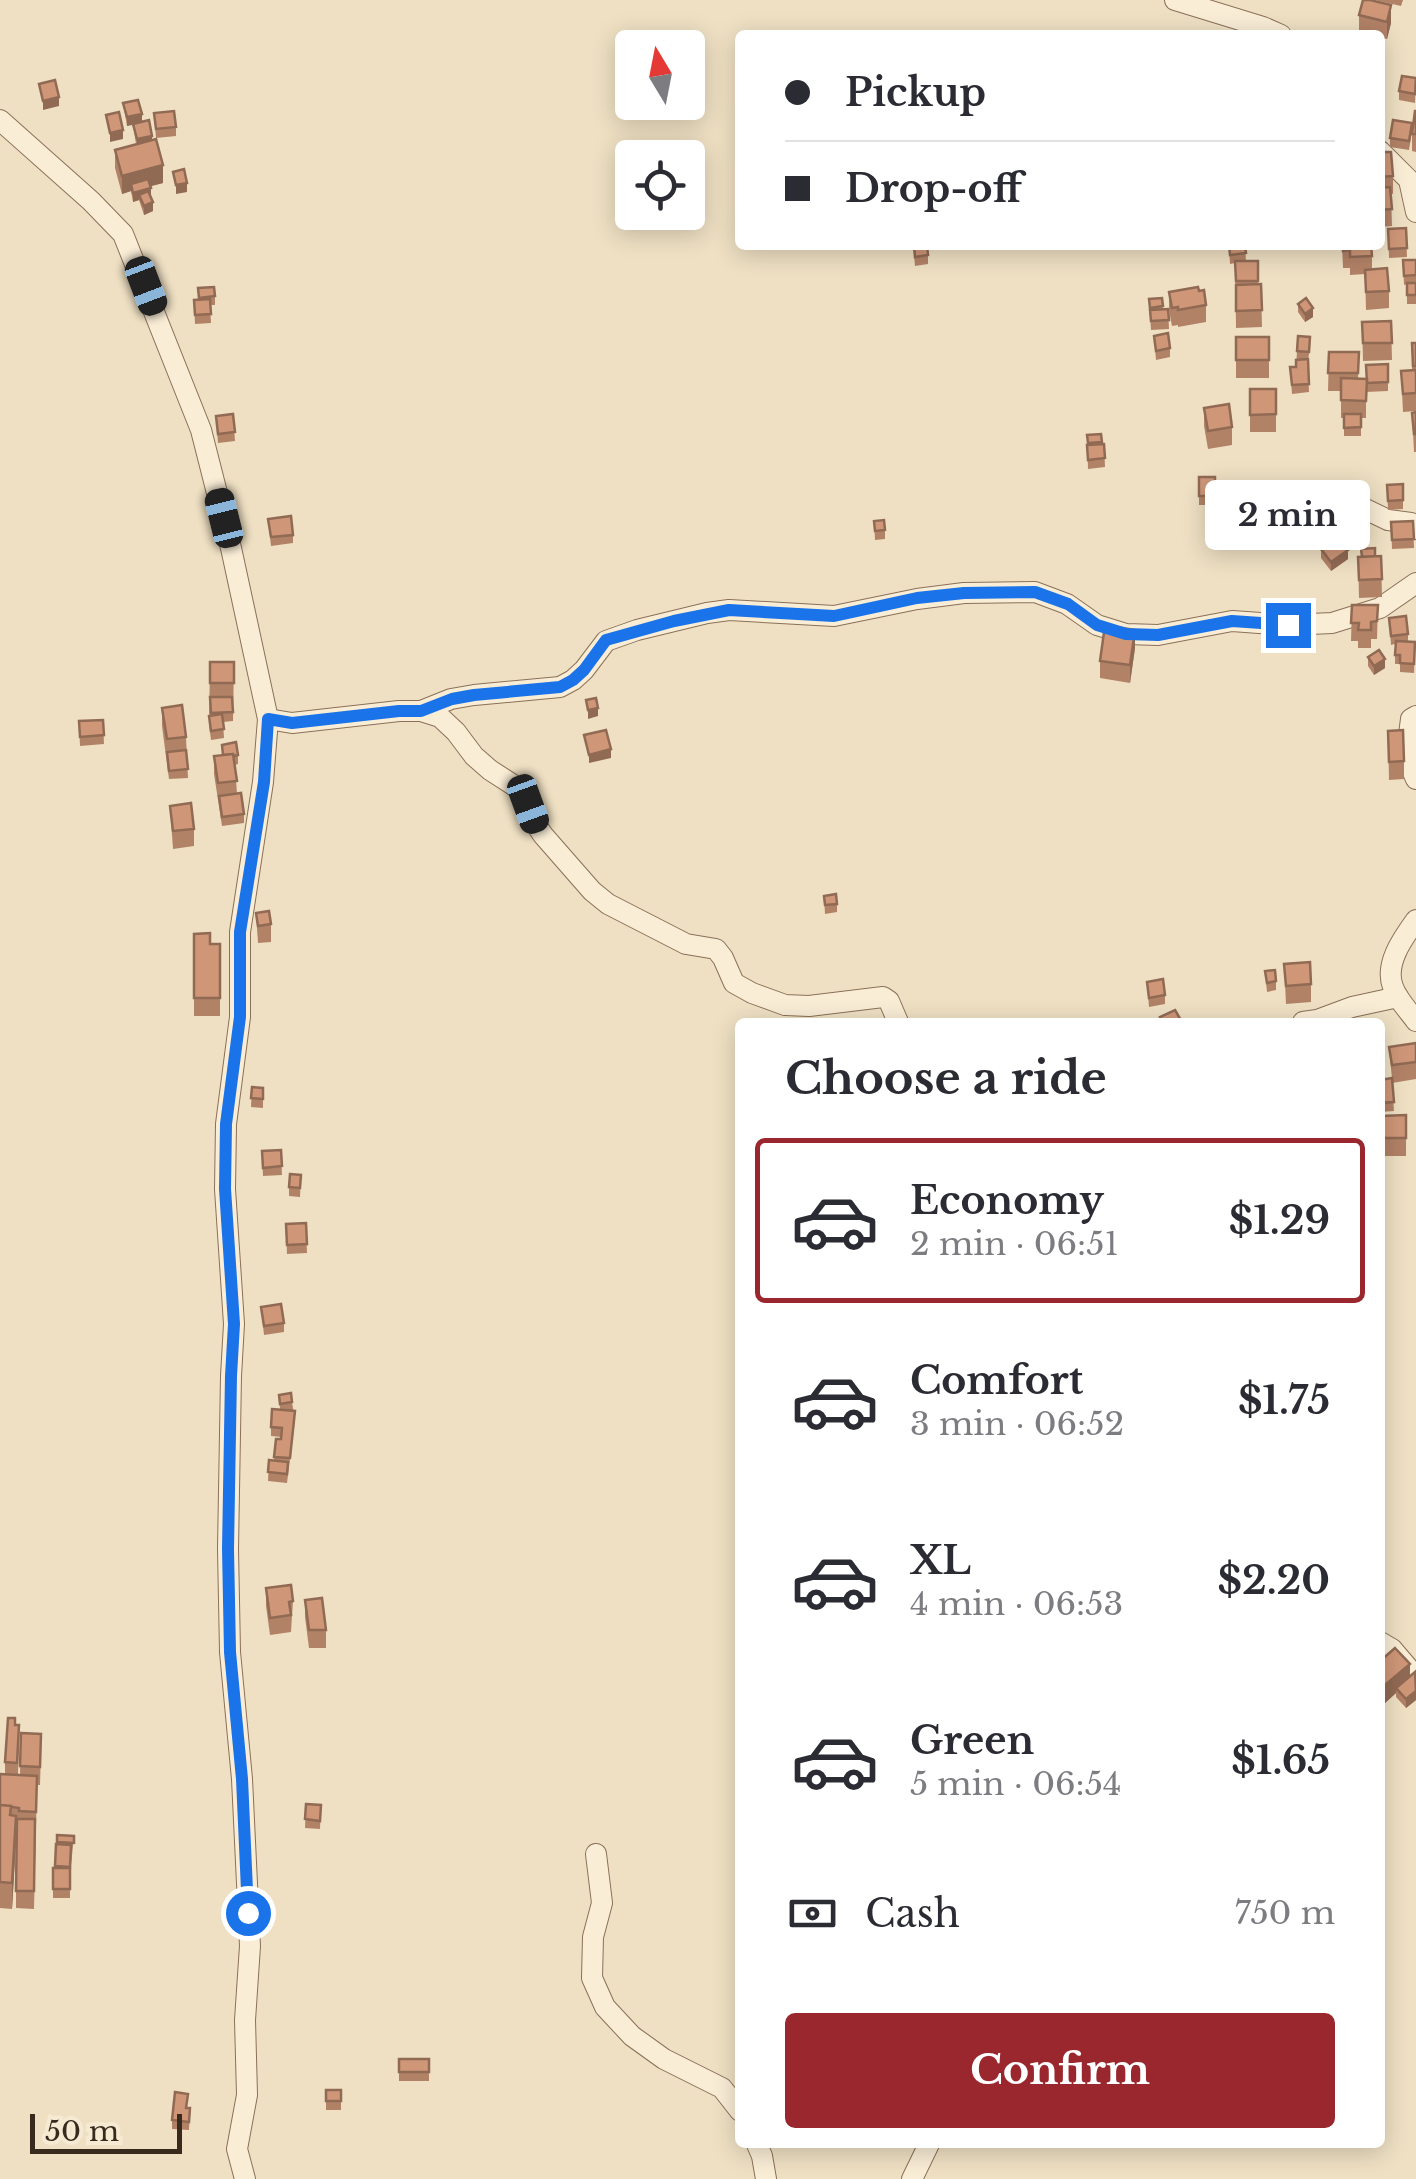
<!DOCTYPE html>
<meta charset="utf-8">
<style>
body{margin:0;font-family:"Libre Baskerville",serif;background:#f2f2f3;color:#2b2b33;height:100vh;display:flex;flex-direction:column;font-size:38px;white-space:nowrap}
*{box-sizing:border-box;margin:0}
p{font-size:32px;color:#7c7c81}
.icon{flex:none;width:55px;height:55px;fill:none;stroke:currentColor;stroke-width:2;stroke-linecap:round;stroke-linejoin:round}
.map{position:relative;flex:1;overflow:hidden}
.sheet{position:absolute;left:735px;top:1018px;width:650px;height:1130px;display:flex;flex-direction:column;background:#fff;border-radius:10px;box-shadow:0 5px 25px #0003}
.sheet>*{flex:none}
.hud{position:absolute;left:735px;top:30px;width:650px;height:220px;border-radius:10px;box-shadow:0 5px 25px #0003;display:grid;align-content:center;height:220px;padding:0 50px;background:#fff}
.needle{width:65px;rotate:350deg}
.tools{position:absolute;left:615px;top:30px;display:grid;gap:20px}
.tools a{display:grid;place-items:center;width:90px;height:90px;border-radius:10px;background:#fff;box-shadow:0 5px 25px #0003;font-size:50px}
.scale{position:absolute;left:30px;bottom:25px;width:152px;box-sizing:border-box;padding-left:10px;border:5px solid #392a1e;border-top:0;font-size:28px;line-height:35px;white-space:nowrap;color:#392a1e;-webkit-text-stroke:8px #f6ead3;paint-order:stroke}
.end{position:absolute;width:45px;height:45px;margin:-22px;border:12px solid #1a73e8;background:#fff;box-shadow:0 0 0 5px #fff}
.from{border-radius:50%}
.bubble{position:absolute;height:70px;border-radius:10px;background:#fff;box-shadow:0 5px 25px #0003;font-size:32px;font-weight:800;line-height:70px;text-align:center}
.car{position:absolute;width:30px;height:60px;margin:-30px -15px;border-radius:12px;box-shadow:0 0 8px 2px #0007;background:linear-gradient(#222 24%,#8ab4d8 0 40%,#222 0 76%,#8ab4d8 0 86%,#222 0)}
.hud b{display:flex;align-items:center;gap:35px;height:95px;font-size:38px}
.hud b+b{border-top:2px solid #e1e1e2}
.hud i{width:25px;height:25px;background:#2b2b33}
ul{padding:0;list-style:none}
li{display:flex;align-items:center;gap:30px;height:165px;margin:0 20px 15px;padding:0 30px;border:5px solid transparent;border-radius:10px}
li div{flex:1}
li b{display:block;font-size:38px}
li em{font-style:normal;font-weight:800}
li.active{border-color:#9b272e}
li>.icon{width:90px;height:90px;stroke-width:1.5}
h2{padding:0 50px;font-size:45px;line-height:120px}
.pay{display:flex;align-items:center;gap:25px;height:110px;padding:0 50px;font-size:38px}
.pay p{margin-inline-start:auto}
.action{display:flex;gap:20px;margin-top:auto;padding:20px 50px}
.action a{flex:1;height:115px;border-radius:10px;background:#9b272e;color:#fff;font-size:40px;font-weight:800;line-height:115px;text-align:center}
.map>svg:first-child{display:block}
.lines{fill:none;stroke-linecap:round;stroke-linejoin:round}
.minor-casing{stroke:#8a7059;stroke-width:22}
.minor{stroke:#faedd6;stroke-width:20}
.wall{fill:#b28267}
.shaded-wall{fill:#916a54}
.building{fill:#cf9778;stroke:#916a54;stroke-width:2.5}
.route{stroke:#1a73e8;stroke-width:12}
</style>
<div class="map">
<svg width="1416" height="2179" viewBox="0 0 1416 2179">
<rect width="100%" height="100%" fill="#efe0c3"/>
<g class="lines">
<defs>
<g id="minor">
<polyline points="1175,0 1263,27 1281,35"/>
<polyline points="0,120 91,201 123,234 201,430 231,548 268,719 263,782 240,932 240,1017 226,1124 225,1189 234,1324 231,1376 228,1549 230,1652 242,1779 250,1946 245,2020 247,2095 237,2149 245,2179"/>
<polyline points="1380,151 1409,180 1416,212"/>
<polyline points="1330,492 1388,520 1411,523 1416,529"/>
<polyline points="421,711 451,699 474,695 560,687 573,680 584,670 606,641 637,630 707,613 729,610 834,616 917,599 964,593 1035,592 1067,604 1097,625 1126,634 1158,635 1232,621 1288,625 1332,623 1380,608 1416,583"/>
<path d="M1416,716l-5,3c-3,17 -3,45 5,60"/>
<polyline points="268,719 292,723 399,711 421,711 440,717 456,732 474,756 490,770 521,790 535,823 543,835 592,891 608,904 686,944 716,949 723,958 734,983 752,993 785,1005 809,1006 883,997 889,1001 898,1022"/>
<path d="M1416,920c-13,18 -32,44 -23,67 4,12 15,23 23,34"/>
<polyline points="1303,1022 1317,1020 1352,1007 1398,997"/>
<polyline points="1380,1642 1392,1649 1416,1677"/>
<polyline points="596,1854 602,1903 593,1937 592,1978 605,2007 632,2036 664,2059 722,2088 740,2111"/>
<polyline points="756,2142 762,2156 766,2179"/>
<polyline points="912,2179 930,2142"/>
</g>
</defs>
<!-- minor casing -->
<use href="#minor" class="minor-casing"/>
<!-- minor -->
<use href="#minor" class="minor"/>
</g>
<!-- wall -->
<g class="wall">
<polygon points="1375,0 1403,0 1401,6"/>
<polygon points="1359,15 1391,23 1387,39 1380,38 1380,35 1359,33"/>
<polygon points="1416,78 1415,103 1399,100 1399,91"/>
<polygon points="123,103 142,122 152,140 163,183 150,186 153,211 144,215 139,200 133,202 131,191 122,194 115,168 115,150 136,144 133,124 127,126"/>
<polygon points="1416,111 1416,152 1412,151 1412,134"/>
<polygon points="154,113 176,127 176,136 156,138"/>
<polygon points="1412,132 1409,150 1390,147 1390,138"/>
<polygon points="1380,152 1393,176 1393,194 1391,194 1392,226 1382,227 1382,247 1372,247 1372,269 1389,291 1389,308 1366,310 1365,274 1350,275 1350,268 1343,268 1342,245 1380,245"/>
<polygon points="1406,228 1407,257 1389,258 1388,229"/>
<polygon points="913,245 928,255 928,264 915,266"/>
<polygon points="1229,245 1245,245 1246,261 1258,261 1258,284 1261,284 1262,327 1236,328 1235,263 1230,264"/>
<polygon points="1403,260 1416,260 1416,304 1407,304 1407,284 1404,285"/>
<polygon points="198,288 215,296 215,305 210,305 211,323 195,324 194,300 199,300"/>
<polygon points="1199,291 1206,305 1206,322 1178,327 1178,325 1172,326 1169,310 1169,292"/>
<polygon points="1162,298 1163,309 1168,309 1169,329 1151,330 1149,299"/>
<polygon points="1298,304 1313,317 1305,322 1298,312"/>
<polygon points="1391,321 1392,360 1363,361 1362,322"/>
<polygon points="1154,336 1170,348 1170,357 1156,360"/>
<rect x="1236" y="337" width="33" height="41"/>
<polygon points="1412,343 1416,343 1416,411 1403,412 1401,371 1412,370"/>
<polygon points="1310,346 1308,361 1309,392 1292,394 1290,367 1296,367 1297,351"/>
<polygon points="1329,352 1359,352 1358,379 1366,379 1388,364 1388,391 1366,392 1366,418 1361,418 1361,436 1344,436 1344,418 1341,418 1341,391 1328,391"/>
<rect x="1250" y="389" width="26" height="43"/>
<polygon points="1204,408 1232,427 1232,445 1208,449 1204,426"/>
<polygon points="1416,412 1416,452 1414,452 1412,413"/>
<polygon points="233,414 235,441 218,443 216,416"/>
<polygon points="1101,434 1102,444 1104,444 1105,467 1088,469 1087,435"/>
<rect x="1199" y="477" width="16" height="28"/>
<polygon points="1403,484 1403,509 1388,510 1387,485"/>
<polygon points="1297,485 1298,513 1275,513 1275,518 1262,518 1262,496 1276,496"/>
<polygon points="1341,498 1367,521 1367,538 1343,540"/>
<polygon points="268,519 293,535 293,543 271,546"/>
<polygon points="874,521 885,530 885,539 875,540"/>
<polygon points="1413,521 1414,548 1392,549 1391,522"/>
<polygon points="1321,549 1348,559 1331,571 1321,558"/>
<polygon points="1381,556 1382,597 1359,598 1358,557"/>
<polygon points="1352,605 1378,605 1377,639 1371,639 1371,648 1358,648 1358,641 1351,641"/>
<polygon points="1389,618 1408,634 1408,641 1415,642 1414,673 1400,672 1400,664 1395,664 1395,644 1391,645"/>
<polygon points="1135,648 1130,683 1100,678 1100,661"/>
<polygon points="1368,657 1385,668 1374,675 1368,666"/>
<polygon points="210,662 234,662 233,721 223,722 224,738 211,740 209,724"/>
<polygon points="162,708 186,737 188,778 169,779 162,726"/>
<polygon points="103,720 104,744 80,746 79,721"/>
<polygon points="1388,731 1404,761 1404,779 1389,780"/>
<polygon points="222,745 238,755 238,764 235,765 237,794 244,814 244,823 222,826 214,774 214,756 222,755"/>
<polygon points="170,806 194,829 194,846 173,849"/>
<polygon points="824,896 837,904 837,912 825,914"/>
<polygon points="256,913 271,924 271,942 258,943"/>
<polygon points="194,934 210,944 220,944 220,1016 194,1016"/>
<polygon points="1284,964 1311,984 1311,1002 1286,1004"/>
<polygon points="1265,971 1276,981 1276,990 1267,992"/>
<polygon points="1147,982 1165,995 1165,1004 1149,1007"/>
<polygon points="1416,1043 1416,1079 1392,1083 1394,1111 1380,1112 1380,1080 1392,1079 1389,1047"/>
<polygon points="252,1087 263,1088 263,1108 251,1107"/>
<polygon points="1406,1115 1406,1156 1381,1156 1381,1116"/>
<polygon points="281,1150 282,1175 263,1176 262,1151"/>
<polygon points="301,1175 300,1197 289,1196 289,1187"/>
<polygon points="306,1223 307,1253 287,1254 286,1224"/>
<polygon points="261,1307 284,1323 284,1332 264,1335"/>
<polygon points="279,1395 292,1402 295,1420 287,1483 268,1481 269,1460 274,1461 276,1439 281,1439 281,1437 271,1436 271,1427 280,1409"/>
<polygon points="266,1588 293,1601 291,1632 270,1635 266,1606"/>
<polygon points="305,1600 326,1630 326,1648 309,1648 305,1617"/>
<polygon points="1380,1661 1410,1677 1416,1673 1416,1700 1406,1708 1396,1697 1396,1693 1385,1703 1380,1697"/>
<polygon points="15,1725 19,1742 18,1775 20,1775 21,1733 41,1752 40,1785 37,1785 34,1909 16,1908 16,1842 12,1909 0,1908 0,1774 5,1774 5,1762"/>
<polygon points="306,1804 321,1805 320,1829 305,1828"/>
<polygon points="57,1835 74,1836 70,1875 70,1898 53,1898 53,1868 55,1868"/>
<rect x="399" y="2059" width="30" height="22"/>
<rect x="326" y="2090" width="15" height="20"/>
<polygon points="187,2108 190,2108 189,2130 172,2129 172,2120"/>
</g>
<!-- shaded-wall -->
<g class="shaded-wall">
<polygon points="1391,5 1391,23 1387,39 1387,22"/>
<polygon points="59,97 59,106 43,110 43,101"/>
<polygon points="142,114 142,123 127,126 127,117"/>
<polygon points="123,130 123,139 110,142 110,133"/>
<polygon points="152,136 152,145 137,148 137,139"/>
<polygon points="163,165 163,183 133,191 131,184 131,191 122,194 122,176"/>
<polygon points="187,183 187,192 176,194 176,185"/>
<polygon points="151,188 151,197 139,195 139,200 133,202 133,193"/>
<polygon points="153,202 153,211 144,215 144,206"/>
<polygon points="1313,308 1313,317 1305,322 1305,314"/>
<polygon points="1348,550 1348,559 1331,571 1331,562"/>
<polygon points="1135,630 1135,648 1130,683 1130,665"/>
<polygon points="1385,659 1385,668 1374,675 1374,666"/>
<polygon points="598,708 598,716 588,719 588,710"/>
<polygon points="611,749 611,758 589,763 589,755"/>
<polygon points="1410,1664 1410,1682 1396,1688 1396,1693 1385,1703 1385,1685"/>
<polygon points="1416,1691 1416,1700 1406,1708 1406,1699"/>
<polygon points="16,1816 16,1842 12,1909 12,1883"/>
</g>
<!-- building -->
<g class="building">
<polygon points="1363,0 1370,0 1391,5 1387,22 1359,15"/>
<polygon points="1402,76 1416,78 1415,94 1399,91"/>
<polygon points="55,80 59,97 43,101 39,84"/>
<polygon points="138,100 142,114 127,117 123,103"/>
<polygon points="174,111 176,127 156,129 154,113"/>
<polygon points="1415,111 1416,111 1416,134 1412,134"/>
<polygon points="119,112 123,130 110,133 106,115"/>
<polygon points="149,120 152,136 137,139 133,124"/>
<polygon points="1393,120 1412,123 1409,141 1390,138"/>
<polygon points="156,139 163,165 122,176 115,150"/>
<polygon points="1380,152 1391,152 1393,176 1380,177"/>
<polygon points="184,169 187,183 176,185 173,172"/>
<polygon points="148,179 151,188 133,193 131,184"/>
<polygon points="1390,187 1392,209 1380,210 1380,188"/>
<polygon points="148,191 153,202 144,206 139,195"/>
<polygon points="1406,228 1407,248 1389,249 1388,229"/>
<polygon points="914,245 927,245 928,255 915,257"/>
<polygon points="1229,245 1245,245 1246,253 1230,255"/>
<polygon points="1343,245 1371,245 1372,256 1350,257 1350,250 1343,251"/>
<polygon points="1403,260 1416,260 1416,275 1404,276"/>
<polygon points="1235,261 1258,261 1258,281 1236,281"/>
<polygon points="1387,268 1389,291 1366,292 1365,270"/>
<rect x="1407" y="283" width="9" height="12"/>
<polygon points="1261,284 1262,310 1236,311 1236,285"/>
<polygon points="214,287 215,296 199,298 198,288"/>
<polygon points="1198,287 1199,291 1204,290 1206,305 1178,310 1178,307 1172,308 1169,292"/>
<polygon points="1162,298 1163,306 1150,308 1149,299"/>
<polygon points="1306,298 1313,308 1305,314 1298,304"/>
<polygon points="210,299 211,314 195,315 194,300"/>
<polygon points="1168,309 1169,320 1151,321 1150,310"/>
<polygon points="1391,321 1392,343 1363,343 1362,322"/>
<polygon points="1168,333 1170,348 1156,351 1154,336"/>
<polygon points="1298,336 1310,337 1309,352 1297,351"/>
<rect x="1236" y="337" width="33" height="23"/>
<polygon points="1412,343 1416,343 1416,366 1413,366"/>
<polygon points="1329,352 1359,352 1358,373 1328,373"/>
<polygon points="1308,359 1309,384 1292,385 1290,367 1296,367 1296,360"/>
<polygon points="1388,364 1388,382 1367,383 1366,365"/>
<polygon points="1416,370 1416,393 1403,394 1401,371"/>
<polygon points="1341,378 1367,379 1366,401 1341,400"/>
<polygon points="1250,389 1276,389 1276,414 1250,415"/>
<polygon points="1229,404 1232,427 1208,431 1204,408"/>
<polygon points="1416,412 1416,434 1414,434 1412,413"/>
<polygon points="233,414 235,432 218,434 216,416"/>
<polygon points="1344,414 1361,414 1361,427 1344,428"/>
<polygon points="1101,434 1102,442 1088,443 1087,435"/>
<polygon points="1104,444 1105,458 1088,460 1087,445"/>
<rect x="1199" y="477" width="16" height="19"/>
<polygon points="1403,484 1403,500 1388,501 1387,485"/>
<polygon points="1276,485 1297,485 1298,504 1275,504 1275,509 1262,509 1262,496 1276,496"/>
<polygon points="1366,496 1367,521 1343,522 1341,498"/>
<polygon points="291,516 293,535 271,537 268,519"/>
<polygon points="884,520 885,530 875,531 874,521"/>
<polygon points="1413,521 1414,539 1392,540 1391,522"/>
<polygon points="1338,537 1348,550 1331,562 1321,549"/>
<polygon points="1375,548 1375,557 1362,557 1361,549"/>
<polygon points="1381,556 1382,579 1359,580 1358,557"/>
<polygon points="1352,605 1378,605 1377,621 1371,622 1371,630 1358,630 1359,623 1351,623"/>
<polygon points="1406,616 1408,634 1391,636 1389,618"/>
<polygon points="1105,625 1135,630 1130,665 1100,661"/>
<polygon points="1396,641 1415,642 1414,664 1400,663 1400,655 1395,655"/>
<polygon points="1379,650 1385,659 1374,666 1368,657"/>
<rect x="210" y="662" width="24" height="21"/>
<polygon points="210,697 232,697 233,712 211,713"/>
<polygon points="596,698 598,708 588,710 586,700"/>
<polygon points="182,705 186,737 167,739 162,708"/>
<polygon points="222,714 224,729 211,731 209,716"/>
<polygon points="103,720 104,735 80,737 79,721"/>
<polygon points="606,730 611,749 589,755 584,735"/>
<polygon points="1403,730 1404,761 1389,762 1388,731"/>
<polygon points="236,742 238,755 234,756 233,754 223,755 222,745"/>
<polygon points="186,750 188,769 169,771 167,752"/>
<polygon points="233,754 237,781 218,783 214,756"/>
<polygon points="241,793 244,814 222,817 219,796"/>
<polygon points="191,803 194,829 173,831 170,806"/>
<polygon points="836,894 837,904 825,905 824,896"/>
<polygon points="269,911 271,924 258,926 256,913"/>
<polygon points="210,933 210,944 220,944 220,998 194,998 194,934"/>
<polygon points="1310,962 1311,984 1286,986 1284,964"/>
<polygon points="1275,970 1276,981 1267,983 1265,971"/>
<polygon points="1163,979 1165,995 1149,998 1147,982"/>
<polygon points="1175,1010 1182,1022 1163,1022 1160,1017"/>
<polygon points="1416,1043 1416,1062 1392,1065 1389,1047"/>
<polygon points="1392,1078 1394,1102 1380,1103 1380,1080"/>
<polygon points="252,1087 263,1088 263,1099 251,1098"/>
<polygon points="1406,1115 1406,1138 1381,1138 1381,1116"/>
<polygon points="281,1150 282,1166 263,1168 262,1151"/>
<polygon points="290,1174 301,1175 300,1188 289,1187"/>
<polygon points="306,1223 307,1244 287,1245 286,1224"/>
<polygon points="281,1304 284,1323 264,1326 261,1307"/>
<polygon points="291,1393 292,1402 280,1404 279,1395"/>
<polygon points="272,1409 295,1411 290,1458 274,1457 276,1439 281,1439 282,1428 271,1427"/>
<polygon points="269,1460 288,1462 287,1474 268,1472"/>
<polygon points="291,1585 293,1601 289,1602 291,1615 270,1618 266,1588"/>
<polygon points="322,1598 326,1630 309,1630 305,1600"/>
<polygon points="1395,1648 1410,1664 1385,1685 1380,1679 1380,1661"/>
<polygon points="1415,1672 1416,1691 1406,1699 1396,1688"/>
<polygon points="8,1718 15,1718 15,1725 19,1725 17,1763 5,1762"/>
<polygon points="21,1733 41,1734 40,1767 20,1766"/>
<polygon points="0,1774 37,1776 36,1812 19,1811 19,1808 0,1805"/>
<polygon points="306,1804 321,1805 320,1821 305,1819"/>
<polygon points="0,1805 11,1806 10,1815 16,1816 12,1883 0,1882"/>
<polygon points="17,1819 35,1819 34,1891 16,1891"/>
<polygon points="57,1835 74,1836 74,1843 57,1842"/>
<polygon points="56,1844 71,1845 70,1867 55,1866"/>
<rect x="53" y="1868" width="17" height="21"/>
<rect x="399" y="2059" width="30" height="13"/>
<rect x="326" y="2090" width="15" height="11"/>
<polygon points="175,2092 188,2094 186,2108 190,2108 189,2122 172,2120"/>
</g>
<g class="lines">
<!-- route -->
<polyline class="route" points="248,1913 242,1779 230,1652 228,1549 231,1376 234,1324 225,1189 226,1124 240,1017 240,932 264,782 268,719 292,723 399,711 421,711 452,699 474,695 560,687 573,680 584,670 606,640 674,621 729,610 834,616 917,598 964,593 1035,592 1068,604 1097,625 1126,634 1158,635 1232,621 1288,625"/>
</g>
</svg>
<div class="tools">
<a><svg class="needle" viewBox="-14 -14 28 28"><path d="M0-13l5 13h-10z" fill="#e53935"/><path d="M0 13l5-13h-10z" fill="#7c7c81"/></svg></a>
<a><svg class="icon" aria-label="locate" viewBox="0 0 24 24"><circle cx="12" cy="12" r="6"/><path d="M12 2v4M12 18v4M2 12h4M18 12h4"/></svg></a>
</div>
<div class="scale">50 m</div>
<i class="end from" style="left:248px;top:1913px"></i>
<i class="end" style="left:1288px;top:625px"></i>
<div class="bubble" style="left:1205px;top:480px;width:165px">2 min</div>
<i class="car" style="left:146px;top:286px;rotate:159deg"></i>
<i class="car" style="left:224px;top:518px;rotate:346deg"></i>
<i class="car" style="left:528px;top:804px;rotate:160deg"></i>
<div class="hud">
<b><i class="from"></i>Pickup</b>
<b><i></i>Drop-off</b>
</div>
<section class="sheet">
<h2>Choose a ride</h2>
<ul>
<li class="active"><svg class="icon" aria-label="car" viewBox="0 0 24 24"><path d="M5 17H2v-5l4-1 3-4h7l3 4 3 1v5h-3M9 17h6M6 11h13"/><circle cx="7" cy="17" r="2"/><circle cx="17" cy="17" r="2"/></svg><div><b>Economy</b><p>2 min · 06:51</p></div><em>$1.29</em></li>
<li><svg class="icon" aria-label="car" viewBox="0 0 24 24"><path d="M5 17H2v-5l4-1 3-4h7l3 4 3 1v5h-3M9 17h6M6 11h13"/><circle cx="7" cy="17" r="2"/><circle cx="17" cy="17" r="2"/></svg><div><b>Comfort</b><p>3 min · 06:52</p></div><em>$1.75</em></li>
<li><svg class="icon" aria-label="car" viewBox="0 0 24 24"><path d="M5 17H2v-5l4-1 3-4h7l3 4 3 1v5h-3M9 17h6M6 11h13"/><circle cx="7" cy="17" r="2"/><circle cx="17" cy="17" r="2"/></svg><div><b>XL</b><p>4 min · 06:53</p></div><em>$2.20</em></li>
<li><svg class="icon" aria-label="car" viewBox="0 0 24 24"><path d="M5 17H2v-5l4-1 3-4h7l3 4 3 1v5h-3M9 17h6M6 11h13"/><circle cx="7" cy="17" r="2"/><circle cx="17" cy="17" r="2"/></svg><div><b>Green</b><p>5 min · 06:54</p></div><em>$1.65</em></li>
</ul>
<div class="pay"><svg class="icon" aria-label="cash" viewBox="0 0 24 24"><path d="M3 7h18v10H3z"/><circle cx="12" cy="12" r="2"/></svg>Cash<p>750 m</p></div>
<div class="action"><a>Confirm</a></div>
</section>
</div>
